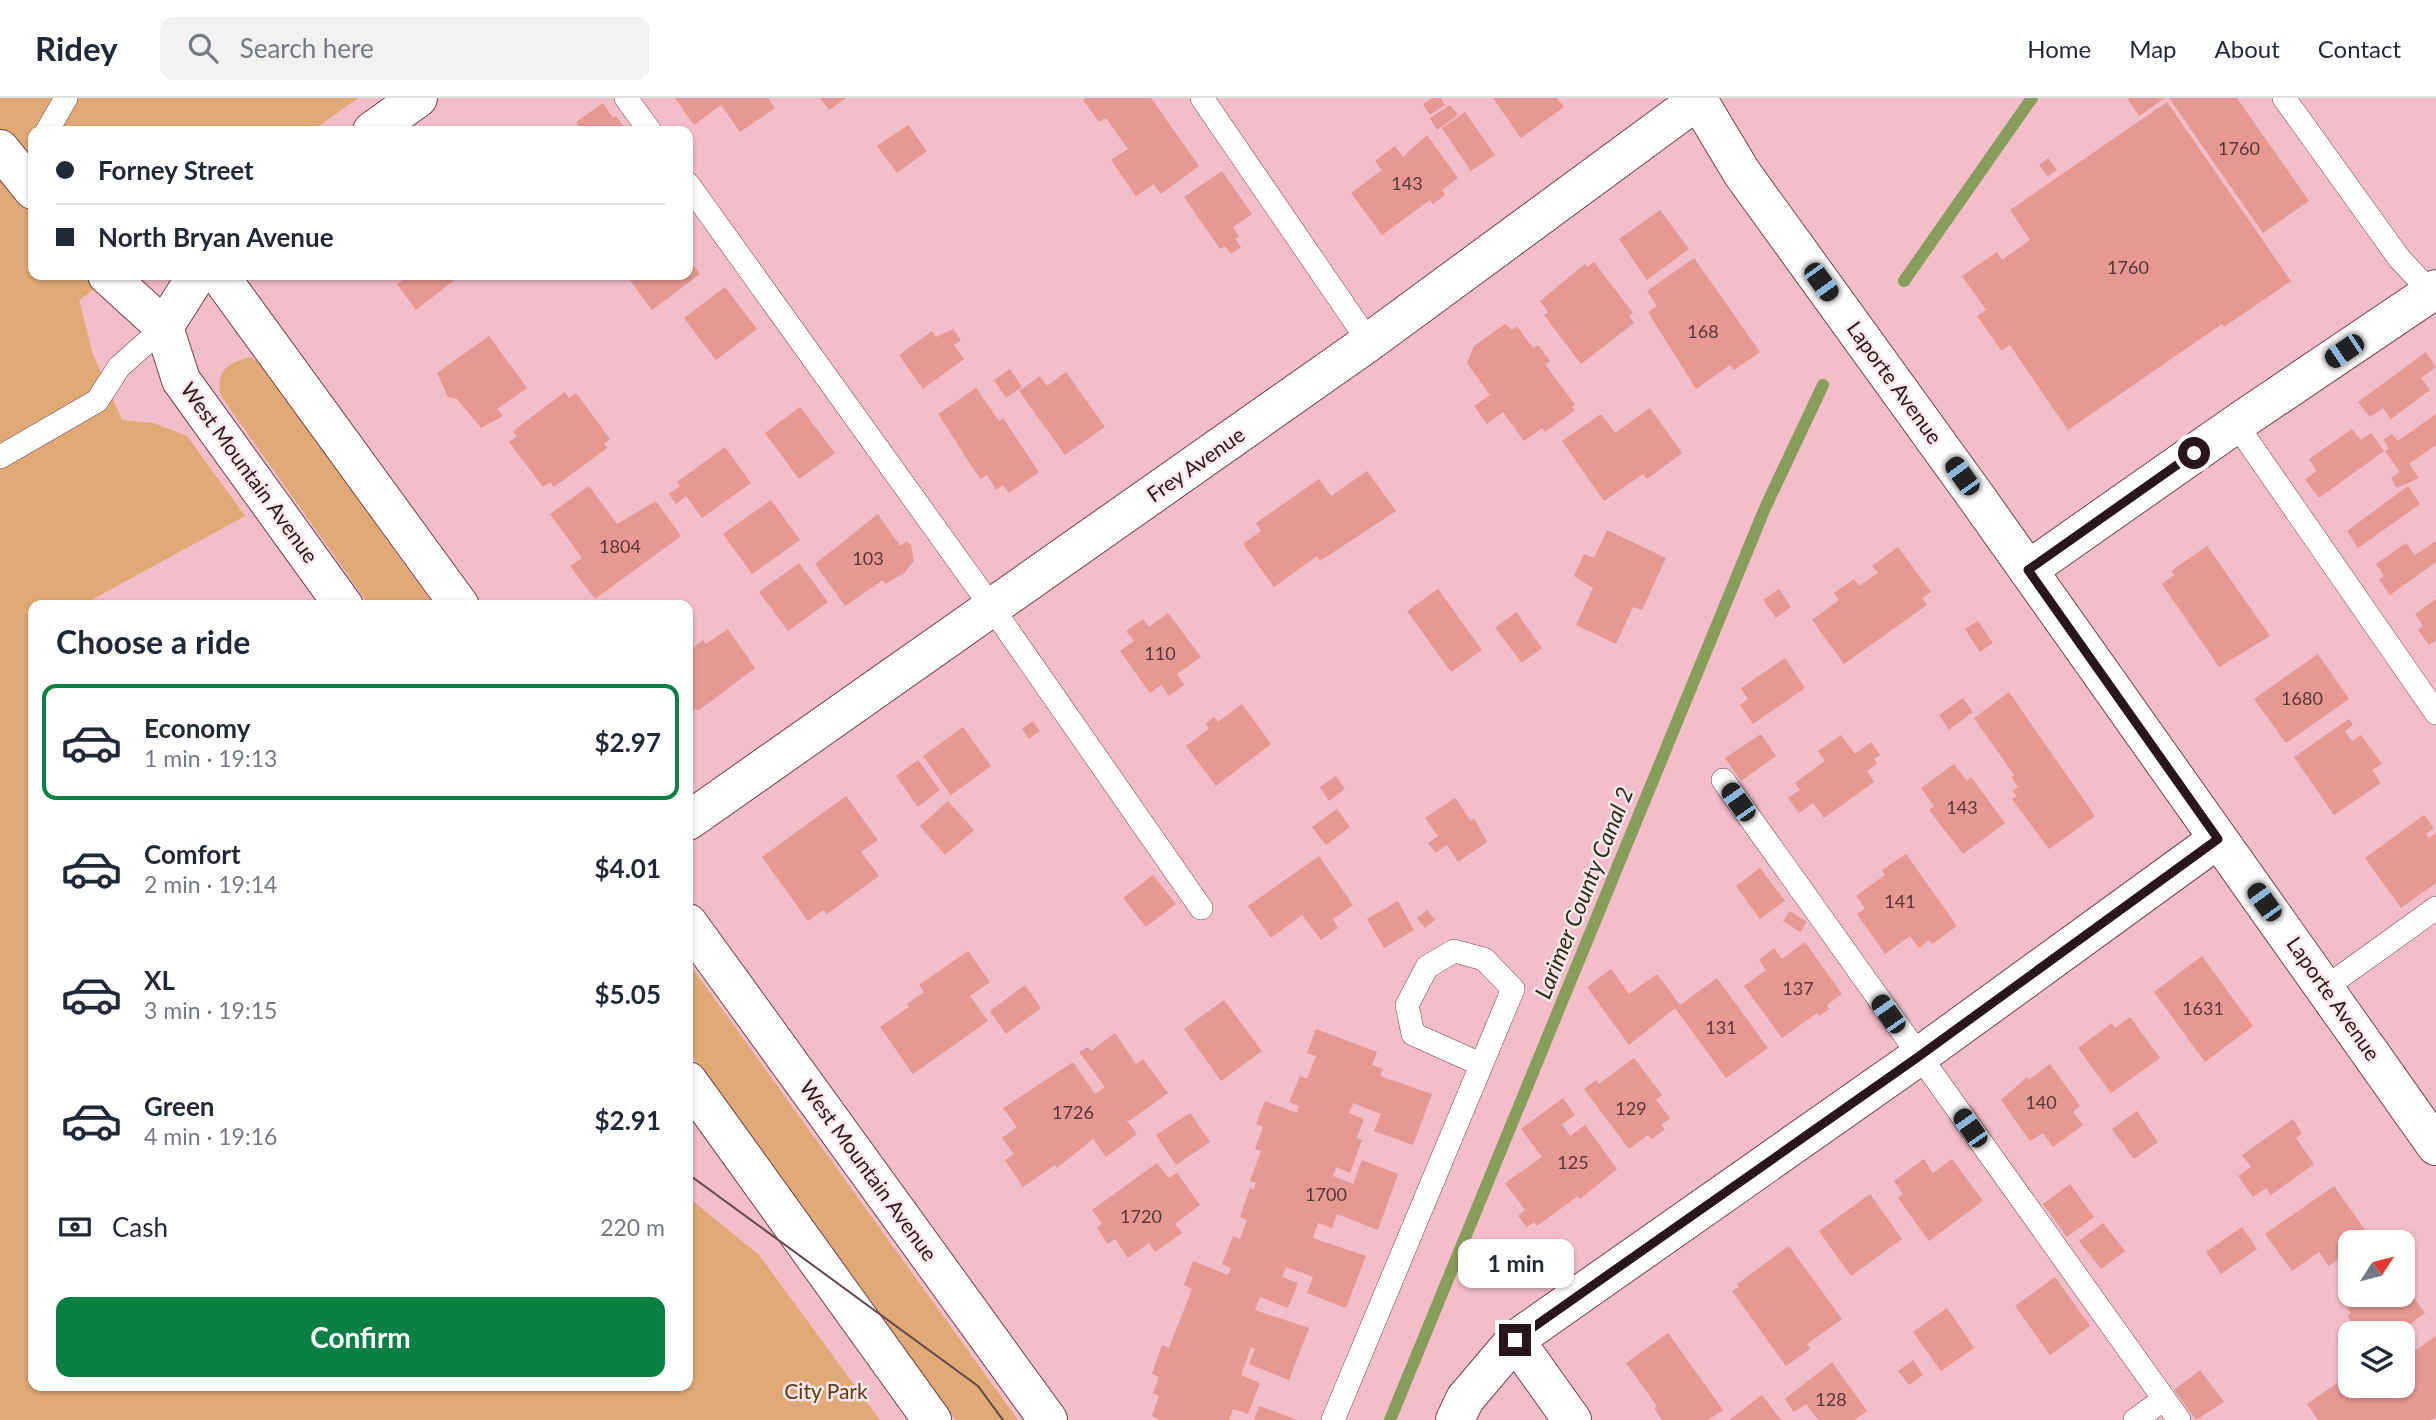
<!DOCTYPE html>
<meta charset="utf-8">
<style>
body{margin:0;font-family:Lato,sans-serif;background:#f2f2f3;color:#1f2937;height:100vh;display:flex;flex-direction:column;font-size:26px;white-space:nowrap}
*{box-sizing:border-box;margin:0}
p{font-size:23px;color:#747a83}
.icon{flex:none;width:38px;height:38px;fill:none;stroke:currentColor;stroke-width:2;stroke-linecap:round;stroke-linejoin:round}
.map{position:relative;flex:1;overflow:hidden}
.panel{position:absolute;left:28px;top:502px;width:665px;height:791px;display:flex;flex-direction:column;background:#fff;border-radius:14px;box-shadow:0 2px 5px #0004}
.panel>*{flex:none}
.top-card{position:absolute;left:28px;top:28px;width:665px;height:154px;border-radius:14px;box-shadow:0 2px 5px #0004;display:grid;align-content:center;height:154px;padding:0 28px;background:#fff}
.needle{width:46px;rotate:54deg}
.buttons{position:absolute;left:2338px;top:1132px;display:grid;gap:14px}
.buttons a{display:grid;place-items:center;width:77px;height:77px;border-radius:14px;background:#fff;box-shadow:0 2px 5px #0004;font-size:35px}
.end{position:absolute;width:32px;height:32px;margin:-16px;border:9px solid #29161b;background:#fff;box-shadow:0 0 0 4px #fff}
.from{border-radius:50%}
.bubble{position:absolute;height:49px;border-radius:14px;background:#fff;box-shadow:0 2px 5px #0004;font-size:23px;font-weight:700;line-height:49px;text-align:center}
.car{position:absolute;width:21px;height:42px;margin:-21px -10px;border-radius:9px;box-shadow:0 0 5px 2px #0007;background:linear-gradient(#222 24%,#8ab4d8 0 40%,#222 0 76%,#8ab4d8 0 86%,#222 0)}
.top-card b{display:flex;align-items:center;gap:24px;height:66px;font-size:26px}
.top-card b+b{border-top:2px solid #e0e1e3}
.top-card i{width:18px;height:18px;background:#1f2937}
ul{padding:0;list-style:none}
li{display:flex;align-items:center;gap:21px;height:116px;margin:0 14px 10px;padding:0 14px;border:4px solid transparent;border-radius:14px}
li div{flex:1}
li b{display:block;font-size:26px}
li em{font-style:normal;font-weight:700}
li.active{border-color:#0b8043}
li>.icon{width:63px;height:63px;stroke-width:1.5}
h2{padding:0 28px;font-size:32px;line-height:84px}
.pay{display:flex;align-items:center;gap:18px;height:77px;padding:0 28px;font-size:26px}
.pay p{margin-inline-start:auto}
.button{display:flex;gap:14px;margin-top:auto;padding:14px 28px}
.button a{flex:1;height:80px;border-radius:14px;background:#0b8043;color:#fff;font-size:28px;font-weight:700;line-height:80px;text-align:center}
header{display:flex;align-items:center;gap:42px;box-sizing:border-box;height:98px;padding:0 35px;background:#fff;border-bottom:2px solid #e0e1e3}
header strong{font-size:33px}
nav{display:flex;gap:38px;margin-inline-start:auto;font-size:24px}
.search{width:490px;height:63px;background:#f2f2f3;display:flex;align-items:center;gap:18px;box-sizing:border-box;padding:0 24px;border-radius:14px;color:#747a83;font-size:26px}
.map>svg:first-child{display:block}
.green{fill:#e0a975}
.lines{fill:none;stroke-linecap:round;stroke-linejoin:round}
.stream{stroke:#879d5a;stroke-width:12}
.building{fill:#e69893}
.lane-casing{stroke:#71434e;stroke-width:24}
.street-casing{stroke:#71434e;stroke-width:40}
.secondary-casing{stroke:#71434e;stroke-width:40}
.lane{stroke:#fff;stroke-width:23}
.street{stroke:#fff;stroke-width:38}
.secondary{stroke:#fff;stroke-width:38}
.tram{stroke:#63464d;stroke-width:2}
.route{stroke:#29161b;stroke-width:9}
.labels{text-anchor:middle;stroke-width:5;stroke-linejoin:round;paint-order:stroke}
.number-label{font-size:18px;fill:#583639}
.street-label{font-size:21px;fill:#29161b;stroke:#ffe8ec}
.park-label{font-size:21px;fill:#5e3810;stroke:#ffe8ec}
.water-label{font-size:23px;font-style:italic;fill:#252e10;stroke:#ffe8ec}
</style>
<header>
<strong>Ridey</strong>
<div class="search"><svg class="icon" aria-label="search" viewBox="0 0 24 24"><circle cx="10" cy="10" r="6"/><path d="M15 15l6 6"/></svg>Search here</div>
<nav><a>Home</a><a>Map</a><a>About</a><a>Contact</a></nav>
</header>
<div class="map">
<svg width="2436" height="1322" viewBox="0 0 2436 1322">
<rect width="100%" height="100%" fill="#f3bdc9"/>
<!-- green -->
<g class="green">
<polygon points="0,0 358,0 312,33 33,33 33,177 114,177 79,202 92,254 122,322 153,325 187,338 245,418 82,507 33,508 33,1288 688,1288 688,1099 759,1157 880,1322 0,1322"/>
<path d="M250,259l9,5 175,243h-65l-148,-209c-6,-25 7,-33 29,-39z"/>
<polygon points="688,864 1018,1322 955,1322 688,952"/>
</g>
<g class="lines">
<!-- stream -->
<g class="stream">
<polyline points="1904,183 2032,0"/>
<polyline points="1390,1322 1765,410 1823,287"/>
</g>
</g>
<!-- building -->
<g class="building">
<polygon points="675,0 768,0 775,10 740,34 721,7 694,27"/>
<polygon points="820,0 846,0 829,12"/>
<polygon points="1086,0 1151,0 1199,68 1161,96 1154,86 1136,98 1111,62 1128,51 1106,20 1099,24 1083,2"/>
<polygon points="1433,0 1441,0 1445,7 1430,17 1423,6"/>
<polygon points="1493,0 1557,0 1564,9 1521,40"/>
<polygon points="2127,0 2165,0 2139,18"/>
<polygon points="2169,0 2237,0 2309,103 2263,135"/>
<polygon points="2167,4 2291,183 2224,229 2222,226 2068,332 2010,247 2002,253 1977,218 1986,212 1962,178 1997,154 2002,162 2030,142 2010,112"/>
<polygon points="603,5 613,20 616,18 627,33 582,33 576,24"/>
<polygon points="1450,7 1458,17 1437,32 1430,20"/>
<polygon points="1465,14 1495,57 1471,73 1442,30"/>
<polygon points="908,27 927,53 897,75 877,48"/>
<polygon points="1427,37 1458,80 1442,92 1445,97 1433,106 1430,102 1382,137 1351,95 1382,72 1375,63 1395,48 1403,59"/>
<polygon points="2048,60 2057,72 2048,78 2039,67"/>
<polygon points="1222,73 1252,116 1233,129 1239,138 1235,141 1241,149 1231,156 1225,148 1220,151 1184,99"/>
<polygon points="1660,112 1689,151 1647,182 1619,141"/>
<polygon points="688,160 700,176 652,212 626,177 688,177"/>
<polygon points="1694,160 1760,254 1734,272 1730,267 1696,291 1648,214 1657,208 1647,193"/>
<polygon points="1594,164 1633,215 1629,218 1634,225 1581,266 1544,217 1548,214 1540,203 1585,166 1587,169"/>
<polygon points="400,177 461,177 416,212 397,186 404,182"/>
<polygon points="725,189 757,231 716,262 684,220"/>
<polygon points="1505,226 1512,232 1517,228 1533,250 1538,247 1550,263 1545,266 1575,307 1572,309 1575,312 1545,334 1542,330 1524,343 1503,314 1487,326 1474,308 1490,297 1467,265 1474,248"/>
<polygon points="953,231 961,242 954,247 964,261 923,291 899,257 932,233 936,239"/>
<polygon points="489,238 527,290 497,311 503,318 481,330 457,301 448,299 437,275"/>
<polygon points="2426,254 2436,269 2421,280 2430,292 2391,321 2383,310 2370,319 2358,304"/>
<polygon points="1010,271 1022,289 1006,300 994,282"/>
<polygon points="1066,274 1105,329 1065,357 1019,293 1040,278 1047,288"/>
<polygon points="976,290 999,323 1003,320 1039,374 1009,395 1003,387 996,392 987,377 980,381 938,316"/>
<polygon points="565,294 569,300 576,295 610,341 604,346 607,350 554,389 550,384 543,389 509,344 517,338 513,333"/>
<polygon points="800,309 835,355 799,381 765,335"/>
<polygon points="1650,310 1682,355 1647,381 1643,376 1604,403 1562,343 1601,316 1615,335"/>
<polygon points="2436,316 2436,347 2409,366 2419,380 2397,390 2391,380 2400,374 2385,353 2389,350 2383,342 2392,336 2398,343"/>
<polygon points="2352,331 2361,342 2371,335 2384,353 2319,400 2305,381 2317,373 2309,361"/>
<polygon points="725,349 751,385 702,420 686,398 676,406 669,396 680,388 677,384"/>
<polygon points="1367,373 1396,413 1320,463 1317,458 1274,489 1243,446 1261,433 1256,425 1319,381 1331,398"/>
<polygon points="589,388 617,426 656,403 681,438 595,501 570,468 582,460 550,416"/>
<polygon points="2408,388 2420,406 2358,450 2347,433"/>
<polygon points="771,402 800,442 752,476 723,436"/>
<polygon points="878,416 900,448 907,443 911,447 914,463 904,475 885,486 883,482 845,508 815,466"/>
<polygon points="1607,432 1666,460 1642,512 1633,509 1616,546 1576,527 1593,490 1574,478 1584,456 1594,460"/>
<polygon points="2436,443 2436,464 2390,497 2379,482 2384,478 2376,466 2406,445 2415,457"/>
<polygon points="2207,448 2270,538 2219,569 2162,486 2174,477 2171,473"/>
<polygon points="1898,449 1931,494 1922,500 1927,507 1844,566 1812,522 1839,502 1834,495 1854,481 1859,488 1878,475 1872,468"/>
<polygon points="799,465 828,504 788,533 759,494"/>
<polygon points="1438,491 1482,552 1451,574 1407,513"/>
<polygon points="1779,491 1791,509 1776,520 1763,502"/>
<polygon points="2436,501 2436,542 2429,547 2418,532 2423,528 2415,516"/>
<polygon points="1516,514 1542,550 1522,565 1495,530"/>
<polygon points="1168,515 1201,559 1177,576 1184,587 1169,598 1161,587 1150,595 1120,553 1134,543 1126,533 1143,521 1149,529"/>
<polygon points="1978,523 1993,545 1980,554 1965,531"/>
<polygon points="728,531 755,570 698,613 696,611 688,617 688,554 703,542 706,546"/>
<polygon points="2318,556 2349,601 2286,645 2254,601"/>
<polygon points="1785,560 1805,590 1753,626 1740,607 1748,601 1741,590"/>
<polygon points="2009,594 2095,718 2049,751 2012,701 2017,698 2013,693 2018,689 2011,679 2014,677 1974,620"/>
<polygon points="1963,600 1973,614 1949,632 1939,617"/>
<polygon points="1242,606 1271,646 1216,688 1186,648 1209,631 1206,626 1214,619 1218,624"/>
<polygon points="2349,621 2353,627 2345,633 2352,643 2361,637 2382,666 2372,672 2381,685 2334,717 2294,659"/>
<polygon points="1033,623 1040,633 1029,641 1022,631"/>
<polygon points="963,629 991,668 951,697 923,658"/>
<polygon points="1761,636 1776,658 1741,683 1725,660"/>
<polygon points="1841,637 1855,656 1871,644 1880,657 1874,661 1877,666 1867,673 1874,684 1824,720 1813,705 1799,715 1788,700 1800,692 1795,685 1825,663 1818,653"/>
<polygon points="918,662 940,692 918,709 896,678"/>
<polygon points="1954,666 1967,683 1971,679 2005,725 1963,756 1929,712 1934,708 1921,690"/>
<polygon points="1336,678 1345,691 1329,703 1320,689"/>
<polygon points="846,698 878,742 861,754 879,778 827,816 823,812 808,823 762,759"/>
<polygon points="1455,700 1471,723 1474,720 1487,744 1458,764 1447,747 1436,755 1428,745 1438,738 1425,720"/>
<polygon points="948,703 974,732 945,757 920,728"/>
<polygon points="1337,711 1350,729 1326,747 1312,729"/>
<polygon points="2424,717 2434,730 2426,736 2429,740 2436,735 2436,785 2401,810 2365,760"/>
<polygon points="1906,756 1957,828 1932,846 1929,842 1919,850 1910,838 1885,856 1857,816 1865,810 1856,798 1885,777 1882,772"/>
<polygon points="1319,758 1353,807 1333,821 1338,830 1321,842 1302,817 1271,840 1248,808"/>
<polygon points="1760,770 1785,803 1760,821 1736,788"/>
<polygon points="1153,777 1176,806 1146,829 1123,800"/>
<polygon points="1398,803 1414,832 1384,850 1367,821"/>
<polygon points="1427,812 1435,822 1425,830 1417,820"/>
<polygon points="1790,813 1807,824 1800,834 1783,823"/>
<polygon points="1805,844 1842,896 1827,907 1829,911 1819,918 1817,915 1782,940 1744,888 1766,872 1759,862 1774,850 1782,861"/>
<polygon points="968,853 990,884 970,898 988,923 913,976 880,929 909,909 907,906 924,894 919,887"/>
<polygon points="2202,858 2253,928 2205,964 2154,894"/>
<polygon points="1611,871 1629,896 1657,876 1680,907 1717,880 1768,950 1726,980 1675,910 1629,947 1587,889"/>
<polygon points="1025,887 1041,910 1006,936 990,913"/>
<polygon points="1224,902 1262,953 1221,983 1184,931"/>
<polygon points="2130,919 2160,960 2111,995 2078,950 2112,925 2115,930"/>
<polygon points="1316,931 1377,954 1372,967 1383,971 1380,978 1432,996 1413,1047 1374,1033 1381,1016 1353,1005 1349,1015 1364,1021 1357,1040 1362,1042 1350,1075 1336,1069 1333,1078 1353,1086 1362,1062 1398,1076 1378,1132 1337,1116 1332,1130 1318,1125 1313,1140 1366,1158 1346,1210 1307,1195 1313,1179 1286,1169 1282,1179 1298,1185 1288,1210 1260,1199 1255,1212 1309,1230 1289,1282 1249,1266 1255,1251 1251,1249 1241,1277 1260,1285 1248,1316 1233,1311 1229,1322 1159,1322 1152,1318 1159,1298 1153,1295 1159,1279 1152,1276 1162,1247 1169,1250 1192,1191 1184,1187 1193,1163 1228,1177 1231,1170 1222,1166 1233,1138 1240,1141 1247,1122 1240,1119 1250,1090 1254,1092 1256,1085 1250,1083 1261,1053 1255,1051 1263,1029 1256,1026 1265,1003 1297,1015 1299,1008 1289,1004 1300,978 1307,981 1316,958 1307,955"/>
<polygon points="1115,935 1136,966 1143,961 1168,995 1129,1023 1125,1020 1137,1036 1106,1059 1093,1041 1057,1070 1055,1067 1023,1089 1005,1062 1014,1056 1002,1040 1017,1029 1003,1010 1073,964 1095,996 1105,989 1079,954 1088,949 1091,953"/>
<polygon points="1634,960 1662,997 1656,1002 1670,1020 1661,1027 1665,1031 1652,1041 1648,1037 1629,1051 1584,991 1596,982 1599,986"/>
<polygon points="2050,966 2080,1008 2073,1014 2083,1027 2053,1049 2043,1035 2030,1043 2001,1002 2027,979 2029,982"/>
<polygon points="1563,1000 1575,1017 1562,1026 1570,1038 1585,1027 1617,1071 1580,1101 1578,1098 1537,1128 1534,1124 1527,1129 1518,1118 1525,1112 1505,1085 1542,1059 1521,1031"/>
<polygon points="2137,1013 2158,1044 2134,1061 2112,1031"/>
<polygon points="1190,1015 1210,1044 1176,1067 1156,1037"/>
<polygon points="2293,1021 2302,1036 2296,1040 2314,1066 2271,1097 2266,1090 2253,1099 2238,1078 2251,1069 2242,1057"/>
<polygon points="1924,1061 1933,1075 1952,1061 1983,1103 1929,1143 1898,1100 1903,1096 1894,1083"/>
<polygon points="1157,1065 1169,1080 1177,1075 1200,1107 1175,1126 1182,1135 1155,1154 1149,1145 1128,1160 1115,1141 1108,1146 1097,1130 1102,1126 1092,1112"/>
<polygon points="2070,1086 2094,1119 2067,1139 2043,1106"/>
<polygon points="2334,1088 2370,1139 2362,1144 2350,1144 2350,1153 2329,1168 2319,1154 2292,1173 2265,1136"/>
<polygon points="1870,1096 1902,1141 1851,1178 1819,1133"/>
<polygon points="2103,1125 2125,1153 2101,1171 2079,1143"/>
<polygon points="2242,1129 2257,1151 2221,1176 2206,1154"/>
<polygon points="1789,1148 1842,1221 1807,1246 1810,1251 1786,1268 1732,1193 1739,1189 1737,1186"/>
<polygon points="2055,1179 2090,1228 2050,1257 2015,1208"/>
<polygon points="2403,1185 2425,1215 2397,1236 2360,1236 2347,1218 2351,1215 2338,1196 2350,1187 2350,1197 2403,1197"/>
<polygon points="1947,1210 1974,1250 1941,1273 1913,1234"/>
<polygon points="1668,1235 1723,1312 1708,1322 1662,1322 1654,1310 1657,1308 1626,1265"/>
<polygon points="2436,1238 2436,1319 2431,1322 2318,1322 2307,1306 2350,1276 2350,1288 2360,1291 2365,1288 2403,1288 2403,1261"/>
<polygon points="1913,1262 1923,1277 1909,1287 1898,1273"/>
<polygon points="1832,1264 1867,1313 1855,1322 1818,1322 1806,1306 1794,1314 1785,1301"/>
<polygon points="2200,1272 2224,1304 2196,1322 2174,1292"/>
<polygon points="1762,1297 1781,1322 1729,1322"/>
<polygon points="1259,1308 1298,1322 1254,1322"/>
</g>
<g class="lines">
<defs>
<g id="lane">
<polyline points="626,0 650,33"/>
<polyline points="1202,0 1369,244"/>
<polyline points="2284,0 2399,160 2436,200"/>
<polyline points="47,33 66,0"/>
<polyline points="688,86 993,511 1201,810"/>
<polyline points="2236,326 2436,615"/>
<polyline points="0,359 97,303 119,269 164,229"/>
<polyline points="1723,682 2179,1322"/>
<polyline points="2325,890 2436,810"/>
<polyline points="1333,1322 1513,891 1484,861 1454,853 1427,869 1407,907 1413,936 1480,966"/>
<polyline points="2135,1322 2164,1301"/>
</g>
<g id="street">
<polyline points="0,51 33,92"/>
<polyline points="107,177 164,229"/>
<polyline points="2028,472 2236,326 2436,191"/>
<polyline points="688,723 1369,244 1698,2"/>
<polyline points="1515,1242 1572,1322"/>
<polyline points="1455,1322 1465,1301 1515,1242 1918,959 2218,741"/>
</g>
<g id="secondary">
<polyline points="1697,0 1742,75 1977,400 2436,1048"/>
<polyline points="372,33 418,0"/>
<polyline points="197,177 164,229 181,282 344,508"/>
<polyline points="219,177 460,508"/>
<polyline points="688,825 1048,1322"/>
<polyline points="688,983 932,1322"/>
</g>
</defs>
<!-- lane casing -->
<use href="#lane" class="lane-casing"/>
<!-- street casing -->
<use href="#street" class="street-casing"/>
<!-- secondary casing -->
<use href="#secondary" class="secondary-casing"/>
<!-- lane -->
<use href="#lane" class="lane"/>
<!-- street -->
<use href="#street" class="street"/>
<!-- secondary -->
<use href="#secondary" class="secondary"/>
<!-- tram -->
<polyline class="tram" points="688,1076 978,1288 1003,1322"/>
</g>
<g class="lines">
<!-- route -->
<polyline class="route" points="1515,1242 1918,959 2218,741 2028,472 2194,355"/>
</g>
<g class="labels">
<!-- number labels -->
<g class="number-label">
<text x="2239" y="57">1760</text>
<text x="1407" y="92">143</text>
<text x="2128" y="176">1760</text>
<text x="1703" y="240">168</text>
<text x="620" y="455">1804</text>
<text x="868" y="467">103</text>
<text x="1160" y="562">110</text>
<text x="2302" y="607">1680</text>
<text x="1962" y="716">143</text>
<text x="1900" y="810">141</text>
<text x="1798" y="897">137</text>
<text x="2203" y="917">1631</text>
<text x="1721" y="936">131</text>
<text x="2041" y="1011">140</text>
<text x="1631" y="1017">129</text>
<text x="1073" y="1021">1726</text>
<text x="1573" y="1071">125</text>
<text x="1326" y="1103">1700</text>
<text x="1141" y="1125">1720</text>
<text x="1831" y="1308">128</text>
</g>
<!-- street labels -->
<g class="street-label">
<text transform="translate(1894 285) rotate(54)" y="7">Laporte Avenue</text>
<text transform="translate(1196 367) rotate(-35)" y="7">Frey Avenue</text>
<text transform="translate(249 375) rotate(54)" y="7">West Mountain Avenue</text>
<text transform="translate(2333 901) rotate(55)" y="7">Laporte Avenue</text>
<text transform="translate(868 1073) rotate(54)" y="7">West Mountain Avenue</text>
</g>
<!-- park labels -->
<g class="park-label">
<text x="826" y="1301">City Park</text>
</g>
<!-- water labels -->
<g class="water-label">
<text transform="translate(1584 795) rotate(-68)" y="8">Larimer County Canal 2</text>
</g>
</g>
</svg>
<div class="buttons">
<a><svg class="needle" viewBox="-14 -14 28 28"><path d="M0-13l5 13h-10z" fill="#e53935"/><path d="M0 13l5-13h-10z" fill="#747a83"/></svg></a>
<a><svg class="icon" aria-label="layers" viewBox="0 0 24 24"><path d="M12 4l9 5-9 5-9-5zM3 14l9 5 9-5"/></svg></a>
</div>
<i class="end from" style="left:2194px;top:355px"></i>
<i class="end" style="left:1515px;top:1242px"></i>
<div class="bubble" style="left:1458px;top:1141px;width:116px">1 min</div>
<i class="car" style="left:1821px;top:184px;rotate:144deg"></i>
<i class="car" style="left:2344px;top:253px;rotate:236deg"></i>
<i class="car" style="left:1962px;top:378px;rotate:324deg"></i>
<i class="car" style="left:1738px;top:704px;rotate:325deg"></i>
<i class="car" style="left:2264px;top:804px;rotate:324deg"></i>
<i class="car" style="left:1888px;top:916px;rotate:325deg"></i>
<i class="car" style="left:1970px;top:1030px;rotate:325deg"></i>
<div class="top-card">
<b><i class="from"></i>Forney Street</b>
<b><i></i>North Bryan Avenue</b>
</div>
<section class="panel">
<h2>Choose a ride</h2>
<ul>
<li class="active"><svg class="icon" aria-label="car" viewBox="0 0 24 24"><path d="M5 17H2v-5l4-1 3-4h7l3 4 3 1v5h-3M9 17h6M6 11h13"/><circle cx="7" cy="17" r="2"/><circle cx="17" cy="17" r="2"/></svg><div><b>Economy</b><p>1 min · 19:13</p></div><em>$2.97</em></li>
<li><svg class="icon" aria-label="car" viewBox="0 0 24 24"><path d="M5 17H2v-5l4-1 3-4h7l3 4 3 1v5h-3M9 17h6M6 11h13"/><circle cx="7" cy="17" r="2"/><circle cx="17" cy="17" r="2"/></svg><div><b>Comfort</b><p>2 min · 19:14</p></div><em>$4.01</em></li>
<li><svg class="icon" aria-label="car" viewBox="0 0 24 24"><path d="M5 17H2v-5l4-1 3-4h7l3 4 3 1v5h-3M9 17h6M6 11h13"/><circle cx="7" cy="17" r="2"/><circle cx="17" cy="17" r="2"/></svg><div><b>XL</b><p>3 min · 19:15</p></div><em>$5.05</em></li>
<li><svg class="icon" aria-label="car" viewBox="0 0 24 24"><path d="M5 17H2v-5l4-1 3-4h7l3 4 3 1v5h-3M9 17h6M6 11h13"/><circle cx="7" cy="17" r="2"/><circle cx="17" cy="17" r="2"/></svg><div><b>Green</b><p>4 min · 19:16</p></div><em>$2.91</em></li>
</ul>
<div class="pay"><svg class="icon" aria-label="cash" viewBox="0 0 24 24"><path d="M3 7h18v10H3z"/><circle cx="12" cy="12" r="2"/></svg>Cash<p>220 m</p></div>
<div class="button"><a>Confirm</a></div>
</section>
</div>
